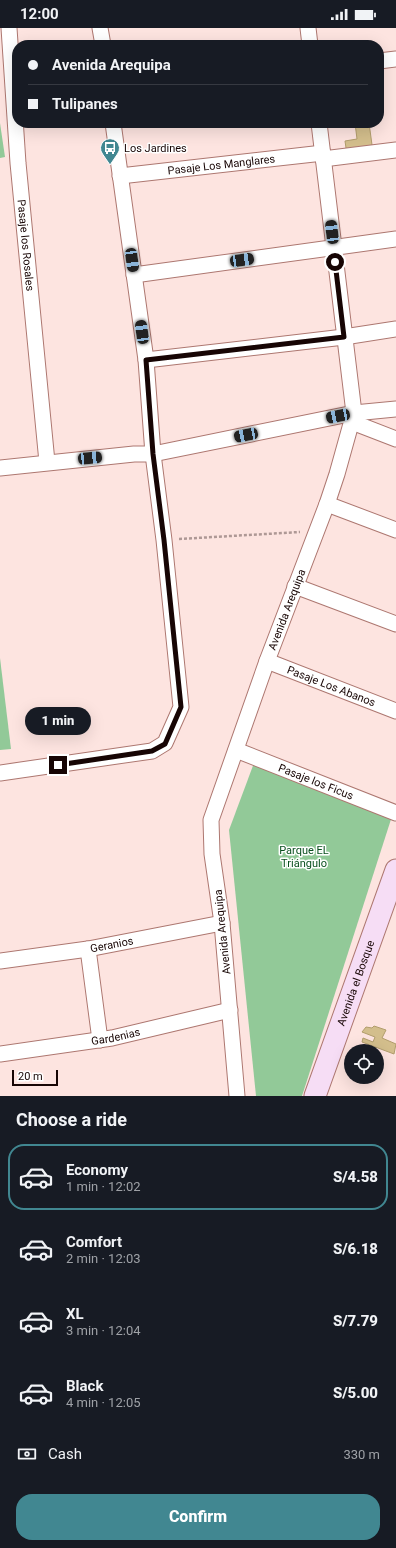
<!DOCTYPE html>
<meta charset="utf-8">
<style>
body{margin:0;font-family:Roboto,sans-serif;background:#20242c;color:#f1f3f6;height:100vh;display:flex;flex-direction:column;font-size:15px;white-space:nowrap}
*{box-sizing:border-box;margin:0}
p{font-size:13px;color:#9ea1a6}
.icon{flex:none;width:22px;height:22px;fill:none;stroke:currentColor;stroke-width:2;stroke-linecap:round;stroke-linejoin:round}
.map{position:relative;height:1068px;overflow:hidden}
.side{display:flex;flex-direction:column;background:#171b24;flex:1}
.side>*{flex:none}
.top-card{position:absolute;left:12px;top:12px;width:372px;height:88px;border-radius:16px;box-shadow:0 4px 16px #0002;display:grid;align-content:center;height:88px;padding:0 16px;background:#171b24}
.fabs{position:absolute;left:344px;top:1016px;display:grid;gap:8px}
.fabs a{display:grid;place-items:center;width:40px;height:40px;border-radius:50%;background:#171b24;box-shadow:0 4px 16px #0002;font-size:20px}
.scale{position:absolute;left:12px;bottom:10px;width:46px;box-sizing:border-box;padding-left:4px;border:2px solid #170504;border-top:0;font-size:11px;line-height:14px;white-space:nowrap;color:#170504;-webkit-text-stroke:3px #fff;paint-order:stroke}
.end{position:absolute;width:18px;height:18px;margin:-9px;border:5px solid #170504;background:#fff;box-shadow:0 0 0 2px #fff}
.from{border-radius:50%}
.bubble{position:absolute;height:28px;border-radius:14px;background:#171b24;box-shadow:0 4px 16px #0002;font-size:13px;font-weight:800;line-height:28px;text-align:center}
.car{position:absolute;width:12px;height:24px;margin:-12px -6px;border-radius:5px;box-shadow:0 0 3px 1px #0007;background:linear-gradient(#222 24%,#8ab4d8 0 40%,#222 0 76%,#8ab4d8 0 86%,#222 0)}
.top-card b{display:flex;align-items:center;gap:14px;height:38px;font-size:15px}
.top-card b+b{border-top:1px solid #363941}
.top-card i{width:10px;height:10px;background:#f1f3f6}
ul{padding:0;list-style:none}
li{display:flex;align-items:center;gap:12px;height:66px;margin:0 8px 6px;padding:0 8px;border:2px solid transparent;border-radius:16px}
li div{flex:1}
li b{display:block;font-size:15px}
li em{font-style:normal;font-weight:800}
li.current{border-color:#418791}
li>.icon{width:36px;height:36px;stroke-width:1.5}
h2{padding:0 16px;font-size:18px;line-height:48px}
.pay{display:flex;align-items:center;gap:10px;height:44px;padding:0 16px;font-size:15px}
.pay p{margin-inline-start:auto}
.primary-button{display:flex;gap:8px;margin-top:auto;padding:8px 16px}
.primary-button a{flex:1;height:46px;border-radius:16px;background:#418791;color:#fff;font-size:16px;font-weight:800;line-height:46px;text-align:center}
.status{display:flex;justify-content:space-between;align-items:center;height:28px;padding:0 20px;background:#171b24;direction:ltr}
.status svg{height:11px;fill:currentColor}
.map>svg:first-child{display:block}
.green{fill:#92c998}
.building{fill:#d3be8c;stroke:#b19d6c}
.lines{fill:none;stroke-linecap:round;stroke-linejoin:round}
.street-casing{stroke:#ad7770;stroke-width:17}
.secondary-casing{stroke:#ad7770;stroke-width:23}
.path{stroke:#ae9895;stroke-width:2.5;stroke-dasharray:3 2;stroke-linecap:butt}
.street{stroke:#fff;stroke-width:15}
.secondary{stroke:#f6ddf5;stroke-width:21}
.route{stroke:#170504;stroke-width:5}
.labels{text-anchor:middle;stroke-width:3;stroke-linejoin:round;paint-order:stroke}
.poi-label{font-size:11px;fill:#170504;stroke:#fff;text-anchor:start}
.street-label{font-size:11px;fill:#170504;stroke:#fff}
.park-label{font-size:11px;fill:#084f1d;stroke:#fff}
</style>
<div class="status"><b>12:00</b><svg viewBox="0 0 49 12"><path d="M0 12V9h3v3zM5 12V6h3v6zM10 12V3h3v9zM15 12V0h3v12zM26 1h20v11H26zM47 4h2v5h-2z"/></svg></div>
<div class="map">
<svg width="396" height="1068" viewBox="0 0 396 1068">
<rect width="100%" height="100%" fill="#fde4e0"/>
<!-- green -->
<g class="green">
<polygon points="0,95 5,129 0,130"/>
<polygon points="0,630 11,721 0,722"/>
<polygon points="254,735 394,782 302,1068 256,1068 229,802"/>
</g>
<!-- building -->
<g class="building">
<polygon points="355,95 369,95 373,124 347,127 345,113 357,111"/>
<polygon points="374,998 386,1002 382,1010 396,1016 394,1026 362,1014 363,1010 373,1014 375,1009 362,1004 366,999 372,1000"/>
</g>
<g class="lines">
<defs>
<g id="street">
<path id="s1" d="M9,0l9,135 29,299"/>
<polyline points="100,0 103,17"/>
<polyline points="308,0 310,17"/>
<polyline points="379,33 396,31"/>
<polyline points="323,131 396,122"/>
<path id="s2" d="M120,148l203,-23"/>
<polyline points="134,247 396,211"/>
<polyline points="146,332 344,309 396,301"/>
<polyline points="352,394 396,411"/>
<polyline points="0,440 134,426 153,426 354,385 396,381"/>
<polyline points="327,476 396,502"/>
<polyline points="295,558 396,596"/>
<path id="s3" d="M267,633l129,50"/>
<path id="s4" d="M236,722l160,63"/>
<polyline points="0,745 152,723 165,715 181,679 164,512 153,426 146,332 113,95"/>
<polyline points="88,921 100,1012"/>
<path id="s5" d="M0,933l88,-12 134,-26"/>
<path id="s6" d="M0,1026l112,-16 118,-28"/>
<path id="s7" d="M237,1068l-15,-173 -10,-69 -1,-34 56,-159 60,-157 10,-30 17,-61 -35,-290"/>
</g>
<g id="secondary">
<path id="s8" d="M315,1068l81,-226"/>
</g>
</defs>
<!-- street casing -->
<use href="#street" class="street-casing"/>
<!-- secondary casing -->
<use href="#secondary" class="secondary-casing"/>
<!-- path -->
<polyline class="path" points="179,511 300,504"/>
<!-- street -->
<use href="#street" class="street"/>
<!-- secondary -->
<use href="#secondary" class="secondary"/>
</g>
<g class="lines">
<!-- route -->
<polyline class="route" points="58,737 152,723 165,716 181,679 164,512 153,426 146,332 344,309 335,234"/>
</g>
<!-- icons -->
<defs>
<symbol id="bus-pin" viewBox="-11 -11 22 30"><path d="M0 17L-7.5 6A9.5 9.5 0 1 1 7.5 6Z" fill="#418791" stroke="#fff"/><path d="M-5-6H5V4H4V6H2V4H-2V6H-4V4H-5ZM-3.5-4V0h7V-4ZM-3.5 1.2v1.5H-2V1.2ZM2 1.2v1.5H3.5V1.2Z" fill="#fff"/></symbol>
</defs>
<g fill-rule="evenodd">
<use href="#bus-pin" x="99" y="109" width="22" height="30"/>
</g>
<g class="labels">
<!-- poi labels -->
<g class="poi-label">
<text x="124" y="124">Los Jardines</text>
</g>
<!-- street labels -->
<g class="street-label">
<text dy="4" stroke="none"><textPath href="#s2" startOffset="102">Pasaje Los Manglares</textPath></text>
<text dy="4" stroke="none"><textPath href="#s1" startOffset="218">Pasaje los Rosales</textPath></text>
<text dy="4" stroke="none"><textPath href="#s7" startOffset="501">Avenida Arequipa</textPath></text>
<text dy="4" stroke="none"><textPath href="#s3" startOffset="69">Pasaje Los Abanos</textPath></text>
<text dy="4" stroke="none"><textPath href="#s4" startOffset="86">Pasaje los Ficus</textPath></text>
<text transform="translate(222 904) rotate(-96)" y="4">Avenida Arequipa</text>
<text dy="4" stroke="none"><textPath href="#s5" startOffset="113">Geranios</textPath></text>
<text dy="4" stroke="none"><textPath href="#s8" startOffset="120">Avenida el Bosque</textPath></text>
<text dy="4" stroke="none"><textPath href="#s6" startOffset="117">Gardenias</textPath></text>
</g>
<!-- park labels -->
<g class="park-label">
<text x="304" y="826">Parque EL<tspan x="304" dy="13">Triángulo</tspan></text>
</g>
</g>
</svg>
<div class="fabs">
<a><svg class="icon" aria-label="locate" viewBox="0 0 24 24"><circle cx="12" cy="12" r="6"/><path d="M12 2v4M12 18v4M2 12h4M18 12h4"/></svg></a>
</div>
<div class="scale">20 m</div>
<i class="end from" style="left:335px;top:234px"></i>
<i class="end" style="left:58px;top:737px"></i>
<div class="bubble" style="left:25px;top:679px;width:66px">1 min</div>
<i class="car" style="left:332px;top:204px;rotate:353deg"></i>
<i class="car" style="left:132px;top:232px;rotate:172deg"></i>
<i class="car" style="left:242px;top:232px;rotate:82deg"></i>
<i class="car" style="left:142px;top:304px;rotate:352deg"></i>
<i class="car" style="left:338px;top:388px;rotate:259deg"></i>
<i class="car" style="left:246px;top:407px;rotate:259deg"></i>
<i class="car" style="left:90px;top:430px;rotate:85deg"></i>
<div class="top-card">
<b><i class="from"></i>Avenida Arequipa</b>
<b><i></i>Tulipanes</b>
</div>
</div>
<section class="side">
<h2>Choose a ride</h2>
<ul>
<li class="current"><svg class="icon" aria-label="car" viewBox="0 0 24 24"><path d="M5 17H2v-5l4-1 3-4h7l3 4 3 1v5h-3M9 17h6M6 11h13"/><circle cx="7" cy="17" r="2"/><circle cx="17" cy="17" r="2"/></svg><div><b>Economy</b><p>1 min · 12:02</p></div><em>S/4.58</em></li>
<li><svg class="icon" aria-label="car" viewBox="0 0 24 24"><path d="M5 17H2v-5l4-1 3-4h7l3 4 3 1v5h-3M9 17h6M6 11h13"/><circle cx="7" cy="17" r="2"/><circle cx="17" cy="17" r="2"/></svg><div><b>Comfort</b><p>2 min · 12:03</p></div><em>S/6.18</em></li>
<li><svg class="icon" aria-label="car" viewBox="0 0 24 24"><path d="M5 17H2v-5l4-1 3-4h7l3 4 3 1v5h-3M9 17h6M6 11h13"/><circle cx="7" cy="17" r="2"/><circle cx="17" cy="17" r="2"/></svg><div><b>XL</b><p>3 min · 12:04</p></div><em>S/7.79</em></li>
<li><svg class="icon" aria-label="car" viewBox="0 0 24 24"><path d="M5 17H2v-5l4-1 3-4h7l3 4 3 1v5h-3M9 17h6M6 11h13"/><circle cx="7" cy="17" r="2"/><circle cx="17" cy="17" r="2"/></svg><div><b>Black</b><p>4 min · 12:05</p></div><em>S/5.00</em></li>
</ul>
<div class="pay"><svg class="icon" aria-label="cash" viewBox="0 0 24 24"><path d="M3 7h18v10H3z"/><circle cx="12" cy="12" r="2"/></svg>Cash<p>330 m</p></div>
<div class="primary-button"><a>Confirm</a></div>
</section>
